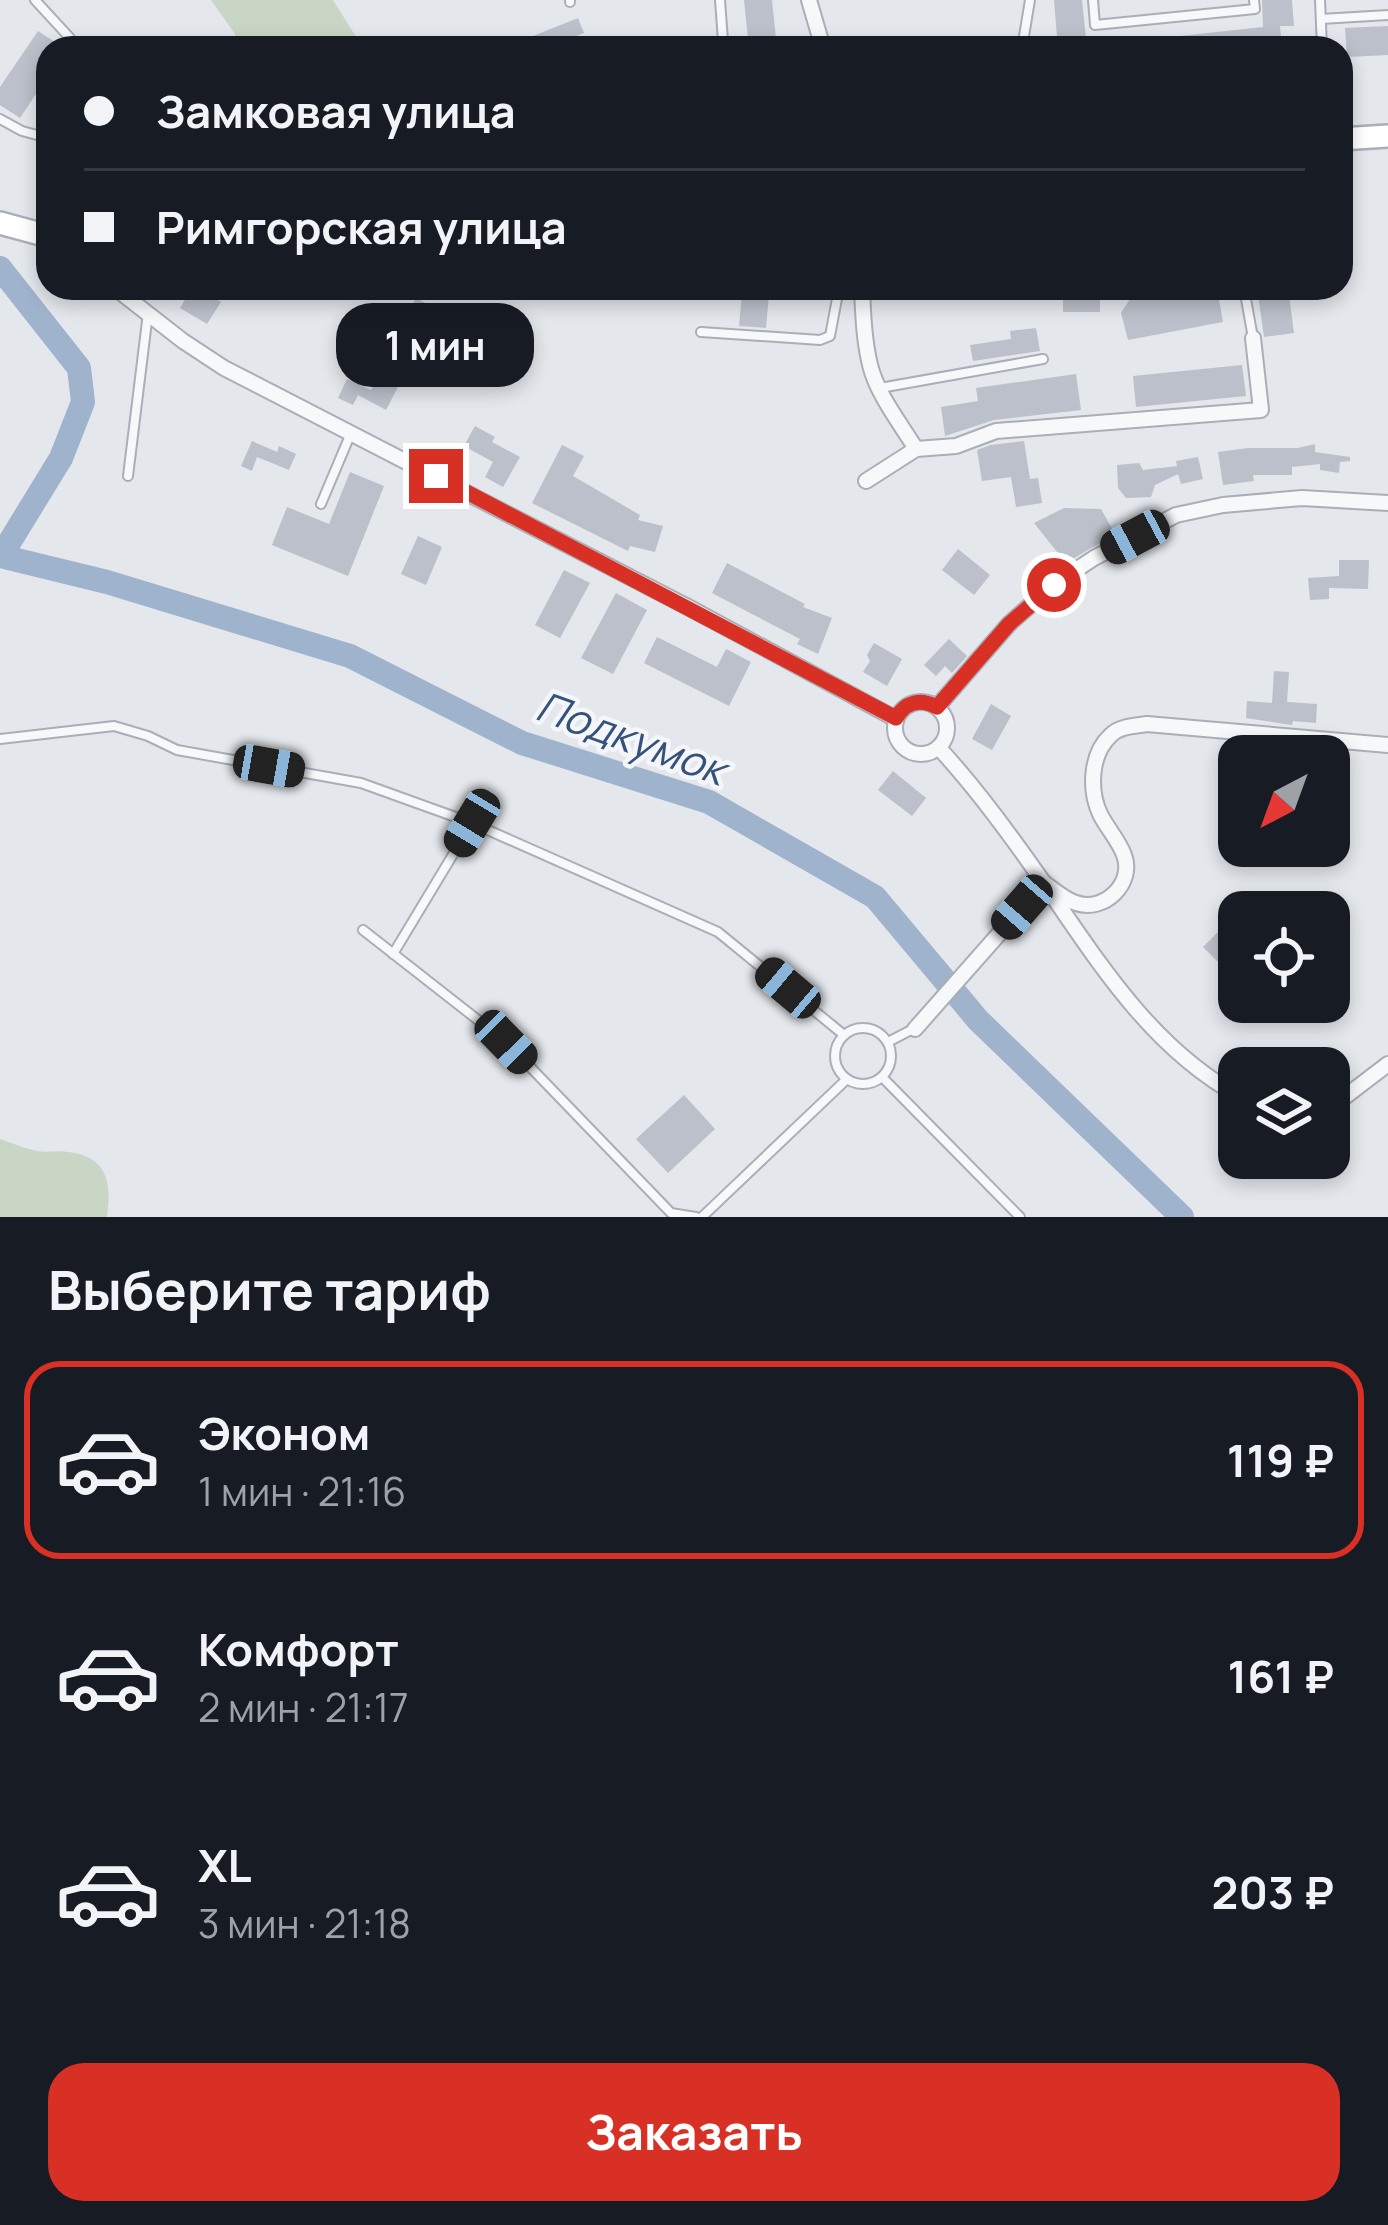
<!DOCTYPE html>
<html lang="ru">
<meta charset="utf-8">
<style>
body{margin:0;font-family:Manrope,sans-serif;background:#242831;color:#f1f3f6;height:100vh;display:flex;flex-direction:column;font-size:45px;white-space:nowrap}
*{box-sizing:border-box;margin:0}
p{font-size:39px;color:#9ea1a6}
.icon{flex:none;width:66px;height:66px;fill:none;stroke:currentColor;stroke-width:2;stroke-linecap:round;stroke-linejoin:round}
.map{position:relative;height:1217px;overflow:hidden}
.details{display:flex;flex-direction:column;background:#171b24;flex:1}
.details>*{flex:none}
.hud{position:absolute;left:36px;top:36px;width:1317px;height:264px;border-radius:36px;box-shadow:0 6px 18px #0003;display:grid;align-content:center;height:264px;padding:0 48px;background:#171b24}
.needle{width:78px;rotate:221deg}
.controls{position:absolute;left:1218px;top:735px;display:grid;gap:24px}
.controls a{display:grid;place-items:center;width:132px;height:132px;border-radius:24px;background:#171b24;box-shadow:0 6px 18px #0003;font-size:60px}
.end{position:absolute;width:54px;height:54px;margin:-27px;border:15px solid #d93025;background:#fff;box-shadow:0 0 0 6px #fff}
.from{border-radius:50%}
.bubble{position:absolute;height:84px;border-radius:36px;background:#171b24;box-shadow:0 6px 18px #0003;font-size:39px;font-weight:700;line-height:84px;text-align:center}
.car{position:absolute;width:36px;height:72px;margin:-36px -18px;border-radius:15px;box-shadow:0 0 9px 3px #0007;background:linear-gradient(#222 24%,#8ab4d8 0 40%,#222 0 76%,#8ab4d8 0 86%,#222 0)}
.hud b{display:flex;align-items:center;gap:42px;height:114px;font-size:45px}
.hud b+b{border-top:3px solid #363941}
.hud i{width:30px;height:30px;background:#f1f3f6}
ul{padding:0;list-style:none}
li{display:flex;align-items:center;gap:36px;height:198px;margin:0 24px 18px;padding:0 24px;border:6px solid transparent;border-radius:36px}
li div{flex:1}
li b{display:block;font-size:45px}
li em{font-style:normal;font-weight:700}
li.active{border-color:#d93025}
li>.icon{width:108px;height:108px;stroke-width:1.5}
h2{padding:0 48px;font-size:54px;line-height:144px}
.primary-button{display:flex;gap:24px;margin-top:auto;padding:24px 48px}
.primary-button a{flex:1;height:138px;border-radius:36px;background:#d93025;color:#fff;font-size:48px;font-weight:700;line-height:138px;text-align:center}
.map>svg:first-child{display:block}
.green{fill:#c9d6c5}
.lines{fill:none;stroke-linecap:round;stroke-linejoin:round}
.river{stroke:#9fb4cc;stroke-width:24}
.building{fill:#bbc0ca}
.lane-casing{stroke:#a9aeb7;stroke-width:12}
.street-casing{stroke:#a9aeb7;stroke-width:18}
.secondary-casing{stroke:#a9aeb7;stroke-width:26}
.lane{stroke:#f7f8fa;stroke-width:8}
.street{stroke:#f7f8fa;stroke-width:14}
.secondary{stroke:#fff;stroke-width:21}
.route{stroke:#d93025;stroke-width:15}
.labels{text-anchor:middle;stroke-width:9;stroke-linejoin:round;paint-order:stroke}
.water-label{font-size:42px;font-style:italic;fill:#34527a;stroke:#f4f6f9}
</style>
<div class="map">
<svg width="1388" height="1217" viewBox="0 0 1388 1217">
<rect width="100%" height="100%" fill="#e4e7ec"/>
<!-- green -->
<g class="green">
<polygon points="211,0 333,0 363,48 238,48 235,34"/>
<path d="M0,1139c12,4 25,10 38,12 10,2 20,-1 30,1 40,4 44,32 39,65h-107z"/>
</g>
<g class="lines">
<!-- river -->
<g class="river">
<polyline points="0,268 79,368 83,402 61,458 1,556"/>
<polyline points="0,556 107,582 350,656 522,743 709,802 875,897 978,1020 1182,1217"/>
</g>
</g>
<!-- building -->
<g class="building">
<polygon points="744,0 772,0 777,48 749,48"/>
<polygon points="1054,0 1082,0 1087,48 1058,48"/>
<polygon points="1262,0 1292,0 1294,26 1280,26 1282,48 1144,48 1143,40 1263,27"/>
<polygon points="578,18 584,33 546,48 503,48"/>
<polygon points="1388,26 1388,55 1347,57 1345,28"/>
<polygon points="38,31 64,48 48,48 48,76 20,118 0,105 0,87"/>
<polygon points="192,288 198,288 221,302 207,324 180,308"/>
<rect x="1063" y="288" width="37" height="24"/>
<polygon points="1137,288 1217,288 1223,322 1128,340 1121,313"/>
<polygon points="1257,288 1288,288 1294,333 1264,337"/>
<polygon points="742,293 769,295 766,328 739,326"/>
<polygon points="416,298 459,321 450,338 407,315"/>
<polygon points="1036,328 1040,351 973,361 970,345 1011,339 1010,331"/>
<polygon points="1242,365 1246,396 1136,407 1133,376"/>
<polygon points="381,373 400,383 386,410 358,395 353,405 338,398 347,379 371,390"/>
<polygon points="1076,374 1081,410 994,420 945,436 941,407 978,401 976,388"/>
<polygon points="475,426 495,437 492,442 520,457 503,487 485,477 493,462 464,446"/>
<polygon points="252,441 277,452 279,446 296,454 289,470 257,457 252,471 241,466"/>
<polygon points="1024,441 1030,479 1038,478 1042,503 1016,507 1011,477 982,481 977,450 991,445"/>
<polygon points="1315,444 1315,452 1350,457 1350,461 1340,462 1339,473 1320,470 1320,464 1292,467 1292,475 1253,475 1254,481 1223,485 1218,452 1248,448 1298,448"/>
<polygon points="562,445 584,456 573,476 640,515 638,520 663,526 655,552 630,546 628,551 532,503"/>
<polygon points="1198,457 1203,479 1181,484 1178,474 1155,485 1151,497 1126,498 1118,488 1117,465 1139,463 1143,470 1177,466 1176,461"/>
<polygon points="350,472 384,486 348,576 272,545 287,507 329,524"/>
<polygon points="1064,508 1101,509 1115,534 1066,563 1034,523"/>
<polygon points="418,536 442,547 426,585 401,574"/>
<polygon points="958,549 990,575 974,595 942,570"/>
<polygon points="1339,560 1369,560 1368,589 1329,588 1329,599 1310,600 1308,578 1339,576"/>
<polygon points="727,563 805,604 803,607 832,618 818,654 797,644 800,639 712,593"/>
<polygon points="564,570 590,583 560,638 535,625"/>
<polygon points="616,593 647,610 613,674 581,658"/>
<polygon points="657,637 717,667 726,649 751,662 729,706 644,663"/>
<polygon points="949,639 967,656 952,673 945,666 936,676 924,665"/>
<polygon points="874,643 902,659 887,686 863,672 870,661 867,655"/>
<polygon points="1274,671 1289,672 1287,702 1317,704 1316,723 1293,721 1292,725 1246,718 1247,701 1272,703"/>
<polygon points="991,704 1011,716 992,750 972,739"/>
<polygon points="893,771 926,798 912,816 878,790"/>
<polygon points="1221,929 1233,940 1229,944 1239,951 1239,976 1232,985 1218,975 1223,967 1203,947"/>
<polygon points="684,1095 715,1129 668,1173 636,1139"/>
</g>
<g class="lines">
<defs>
<g id="lane">
<polyline points="35,0 70,38 73,48"/>
<polyline points="1093,0 1095,25 1255,9 1254,0"/>
<polyline points="1320,0 1322,48"/>
<polyline points="570,2 570,0"/>
<polyline points="1321,19 1388,15"/>
<polyline points="700,48 716,46 723,41 720,0"/>
<polyline points="1022,48 1030,0"/>
<polyline points="0,119 22,131 48,138"/>
<polyline points="1244,288 1253,338"/>
<polyline points="1304,288 1305,294"/>
<polyline points="701,332 820,340 830,336 839,288"/>
<polyline points="880,388 1043,359"/>
<polyline points="128,476 148,313"/>
<polyline points="321,504 351,433"/>
<polyline points="0,739 114,726 148,736 177,750 361,783 472,823 718,932 844,1035"/>
<polyline points="363,930 506,1042 671,1213 696,1217"/>
<polyline points="393,954 472,823"/>
<circle cx="863" cy="1056" r="28"/>
<polyline points="888,1042 913,1029"/>
<polyline points="882,1077 1020,1217"/>
<polyline points="702,1217 847,1079"/>
</g>
<g id="street">
<polyline points="809,0 823,48"/>
<polyline points="115,288 183,341 224,368 690,608 896,719"/>
<path d="M862,288c1,26 2,52 8,77 7,29 30,58 46,84"/>
<polyline points="866,481 916,449 956,446 996,431 1261,410 1253,338"/>
<circle cx="921" cy="728" r="26"/>
<polyline points="937,707 1009,624 1053,585 1094,558 1176,515 1223,505 1302,498 1388,503"/>
<path d="M939,748c38,41 70,85 102,131 56,81 109,168 198,217"/>
<path d="M1044,883c9,6 21,17 32,20 28,10 59,-20 48,-48 -5,-14 -17,-27 -24,-41 -11,-24 -10,-60 11,-79 9,-9 24,-9 36,-11l241,21"/>
<polyline points="915,1029 1044,883"/>
<polyline points="1346,1096 1388,1064"/>
</g>
<g id="secondary">
<polyline points="1341,139 1388,136"/>
<polyline points="0,223 48,236"/>
</g>
</defs>
<!-- lane casing -->
<use href="#lane" class="lane-casing"/>
<!-- street casing -->
<use href="#street" class="street-casing"/>
<!-- secondary casing -->
<use href="#secondary" class="secondary-casing"/>
<!-- lane -->
<use href="#lane" class="lane"/>
<!-- street -->
<use href="#street" class="street"/>
<!-- secondary -->
<use href="#secondary" class="secondary"/>
</g>
<g class="lines">
<!-- route -->
<path class="route" d="M436,476l460,242c9,-16 24,-20 41,-11l72,-83 45,-39"/>
</g>
<g class="labels">
<!-- water labels -->
<g class="water-label">
<text transform="translate(631 738) rotate(20)" y="15">Подкумок</text>
</g>
</g>
</svg>
<div class="controls">
<a><svg class="needle" viewBox="-14 -14 28 28"><path d="M0-13l5 13h-10z" fill="#e53935"/><path d="M0 13l5-13h-10z" fill="#9ea1a6"/></svg></a>
<a><svg class="icon" aria-label="locate" viewBox="0 0 24 24"><circle cx="12" cy="12" r="6"/><path d="M12 2v4M12 18v4M2 12h4M18 12h4"/></svg></a>
<a><svg class="icon" aria-label="layers" viewBox="0 0 24 24"><path d="M12 4l9 5-9 5-9-5zM3 14l9 5 9-5"/></svg></a>
</div>
<i class="end from" style="left:1054px;top:585px"></i>
<i class="end" style="left:436px;top:476px"></i>
<div class="bubble" style="left:336px;top:303px;width:198px">1 мин</div>
<i class="car" style="left:1135px;top:537px;rotate:242deg"></i>
<i class="car" style="left:269px;top:766px;rotate:100deg"></i>
<i class="car" style="left:472px;top:823px;rotate:211deg"></i>
<i class="car" style="left:1022px;top:907px;rotate:221deg"></i>
<i class="car" style="left:788px;top:988px;rotate:310deg"></i>
<i class="car" style="left:506px;top:1042px;rotate:136deg"></i>
<div class="hud">
<b><i class="from"></i>Замковая улица</b>
<b><i></i>Римгорская улица</b>
</div>
</div>
<section class="details">
<h2>Выберите тариф</h2>
<ul>
<li class="active"><svg class="icon" aria-label="car" viewBox="0 0 24 24"><path d="M5 17H2v-5l4-1 3-4h7l3 4 3 1v5h-3M9 17h6M6 11h13"/><circle cx="7" cy="17" r="2"/><circle cx="17" cy="17" r="2"/></svg><div><b>Эконом</b><p>1 мин · 21:16</p></div><em>119 ₽</em></li>
<li><svg class="icon" aria-label="car" viewBox="0 0 24 24"><path d="M5 17H2v-5l4-1 3-4h7l3 4 3 1v5h-3M9 17h6M6 11h13"/><circle cx="7" cy="17" r="2"/><circle cx="17" cy="17" r="2"/></svg><div><b>Комфорт</b><p>2 мин · 21:17</p></div><em>161 ₽</em></li>
<li><svg class="icon" aria-label="car" viewBox="0 0 24 24"><path d="M5 17H2v-5l4-1 3-4h7l3 4 3 1v5h-3M9 17h6M6 11h13"/><circle cx="7" cy="17" r="2"/><circle cx="17" cy="17" r="2"/></svg><div><b>XL</b><p>3 мин · 21:18</p></div><em>203 ₽</em></li>
</ul>
<div class="primary-button"><a>Заказать</a></div>
</section>
